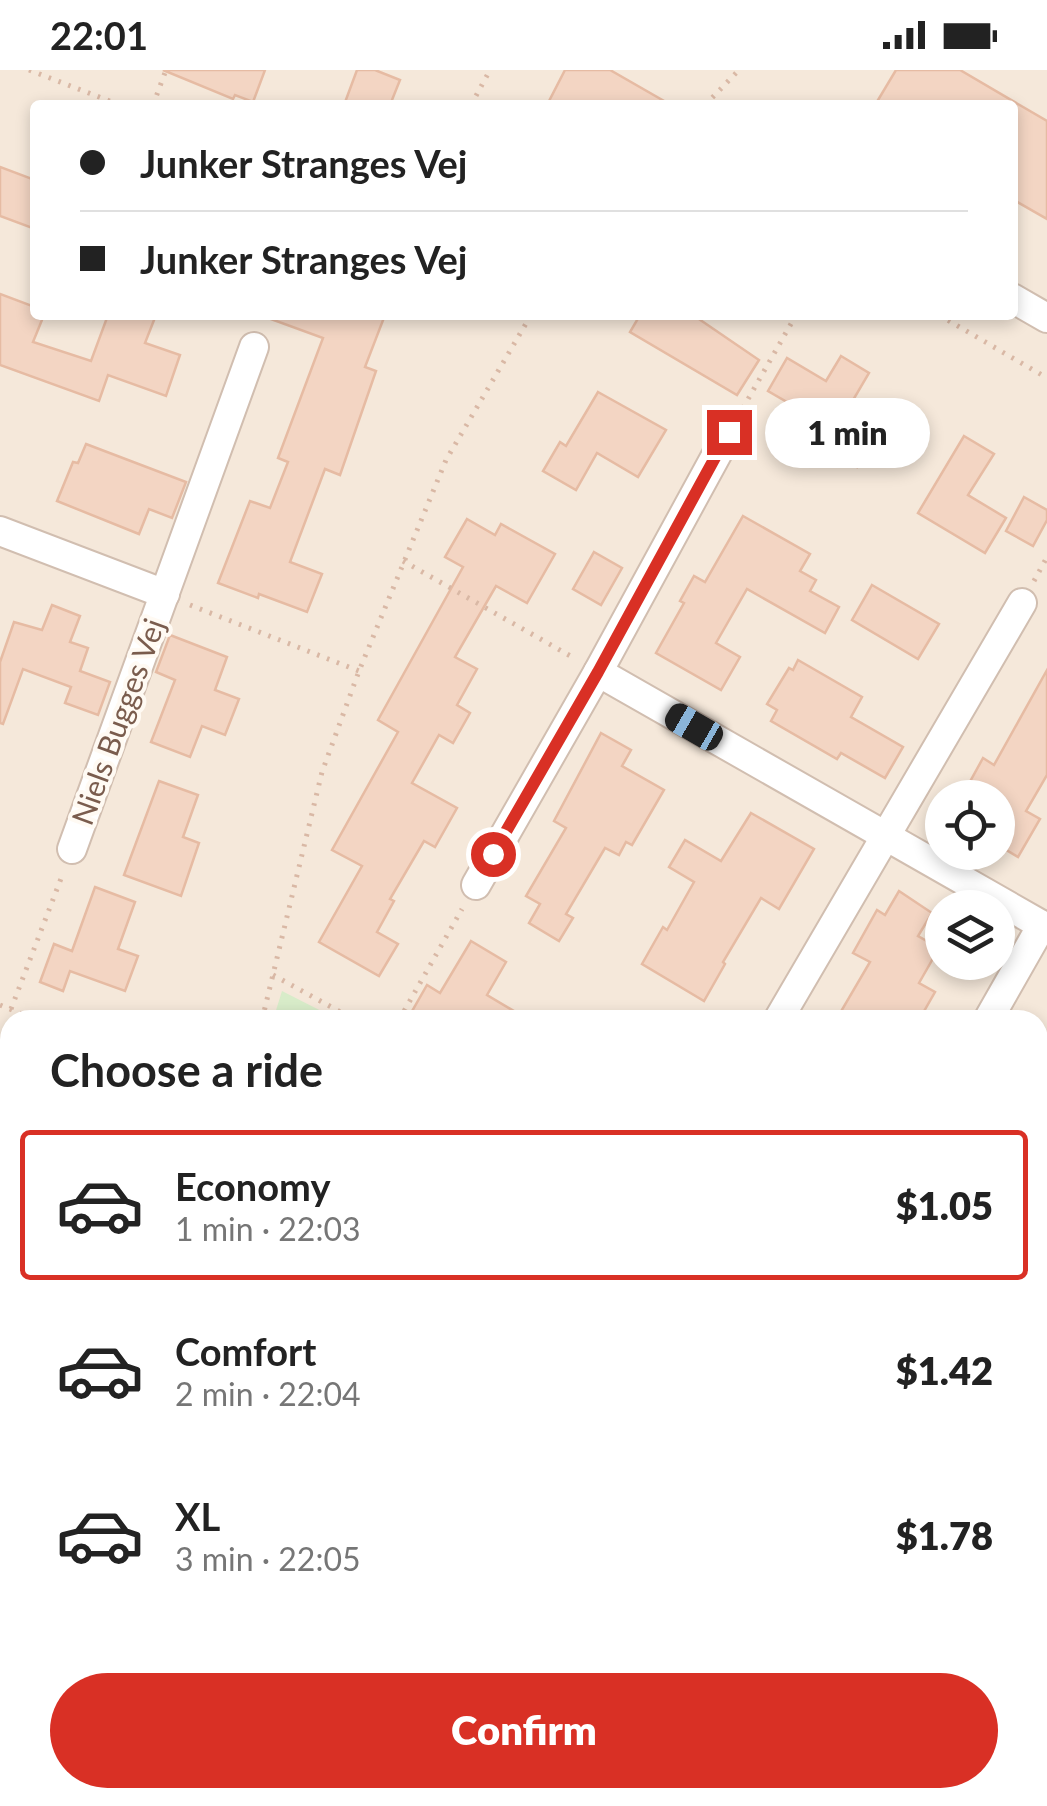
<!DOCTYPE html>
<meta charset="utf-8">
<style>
body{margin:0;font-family:Lato,sans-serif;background:#f2f2f2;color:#222;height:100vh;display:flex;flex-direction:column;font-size:38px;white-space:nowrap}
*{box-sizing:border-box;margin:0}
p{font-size:32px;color:#767676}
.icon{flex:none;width:55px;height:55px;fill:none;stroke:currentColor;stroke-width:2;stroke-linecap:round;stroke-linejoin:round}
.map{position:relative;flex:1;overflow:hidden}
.details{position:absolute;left:0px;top:940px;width:1048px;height:798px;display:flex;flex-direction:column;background:#fff;border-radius:30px 30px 0 0;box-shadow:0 5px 15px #0003}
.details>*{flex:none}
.banner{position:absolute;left:30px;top:30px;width:988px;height:220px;border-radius:10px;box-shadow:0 5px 15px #0003;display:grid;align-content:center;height:220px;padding:0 50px;background:#fff}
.controls{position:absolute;left:925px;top:710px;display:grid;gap:20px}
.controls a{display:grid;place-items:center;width:90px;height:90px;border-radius:50%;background:#fff;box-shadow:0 5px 15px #0003;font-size:50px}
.end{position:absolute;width:45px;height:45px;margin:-22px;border:12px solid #d93025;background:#fff;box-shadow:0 0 0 5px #fff}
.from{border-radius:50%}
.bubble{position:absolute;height:70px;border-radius:35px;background:#fff;box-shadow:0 5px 15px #0003;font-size:32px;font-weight:800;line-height:70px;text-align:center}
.car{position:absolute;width:30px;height:60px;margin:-30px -15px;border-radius:12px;box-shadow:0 0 8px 2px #0007;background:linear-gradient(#222 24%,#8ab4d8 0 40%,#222 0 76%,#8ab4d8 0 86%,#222 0)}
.banner b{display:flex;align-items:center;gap:35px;height:95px;font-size:38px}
.banner b+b{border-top:2px solid #e0e0e0}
.banner i{width:25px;height:25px;background:#222}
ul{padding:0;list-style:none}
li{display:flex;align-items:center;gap:30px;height:150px;margin:0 20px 15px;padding:0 30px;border:5px solid transparent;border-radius:10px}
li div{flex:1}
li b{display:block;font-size:38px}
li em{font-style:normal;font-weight:800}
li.on{border-color:#d93025}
li>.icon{width:90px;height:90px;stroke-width:1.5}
h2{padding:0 50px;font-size:45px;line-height:120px}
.button{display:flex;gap:20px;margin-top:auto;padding:20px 50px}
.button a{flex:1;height:115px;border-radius:60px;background:#d93025;color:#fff;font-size:40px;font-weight:800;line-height:115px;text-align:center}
.status{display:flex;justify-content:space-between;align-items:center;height:70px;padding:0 50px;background:#fff;direction:ltr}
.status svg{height:28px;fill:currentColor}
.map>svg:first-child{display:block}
.residential{fill:#f5e8da;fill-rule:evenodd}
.green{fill:#d8ecc9}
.building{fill:#f3d5c3;stroke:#e6bba3;stroke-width:2.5}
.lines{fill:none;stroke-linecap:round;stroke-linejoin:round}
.street-casing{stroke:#d1beb0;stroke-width:32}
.path{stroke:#d9b8a5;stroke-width:5;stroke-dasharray:2.5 8;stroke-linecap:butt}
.street{stroke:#fff;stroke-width:28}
.route{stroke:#d93025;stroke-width:12}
.labels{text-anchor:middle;stroke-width:8;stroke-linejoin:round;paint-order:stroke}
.street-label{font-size:30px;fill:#7a5c4d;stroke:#fffaf3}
</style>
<div class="status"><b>22:01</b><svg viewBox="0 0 49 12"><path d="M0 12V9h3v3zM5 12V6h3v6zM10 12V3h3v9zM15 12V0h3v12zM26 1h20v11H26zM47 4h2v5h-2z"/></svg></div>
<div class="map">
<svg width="1047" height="1736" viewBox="0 0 1047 1736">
<rect width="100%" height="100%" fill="#fdf6ec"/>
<!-- residential -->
<path class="residential" d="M0,0h1047v1736h-1047zM35,35h977v210h-977zM942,728h56v54h-56zM942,838h56v54h-56zM10,950h1028v778h-1028z"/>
<!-- green -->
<g class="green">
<polygon points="282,921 339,950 273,950"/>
<polygon points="1047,1644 1047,1736 990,1736 979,1728 1038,1728 1038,1651"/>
</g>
<!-- building -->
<g class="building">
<polygon points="163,0 265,0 253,32 235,25 233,29"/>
<polygon points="357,0 375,0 400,10 390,35 344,35"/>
<polygon points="565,0 610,0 671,35 547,35"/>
<polygon points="896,0 960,0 1047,51 1047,149 1012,129 1012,35 875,35"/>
<polygon points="0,97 35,110 35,159 0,146"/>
<polygon points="0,224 35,237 35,245 44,245 33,272 91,291 108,245 156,245 145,273 180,285 166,326 108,305 99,331 0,295"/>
<polygon points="269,245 385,245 365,297 376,301 340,405 325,399 290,492 322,504 307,542 259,524 258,528 218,513 250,431 270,438 288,392 278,388 323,268 268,248"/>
<polygon points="640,245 693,245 759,290 737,325 630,262"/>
<polygon points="841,286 869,303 846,342 878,361 857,397 782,353 792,335 768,321 787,288 826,311"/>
<polygon points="598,322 666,360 638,407 597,383 576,420 543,401 560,372 566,376"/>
<polygon points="964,366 994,384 968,425 1006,448 985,483 918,443"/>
<polygon points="86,374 186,412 172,448 149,439 139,464 57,431 73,392 78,393"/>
<polygon points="1024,427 1047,440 1047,450 1033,476 1006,461"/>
<polygon points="743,446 810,484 800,501 816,510 810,521 839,537 825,563 747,519 716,573 740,587 721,620 656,583 684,533 680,531 694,506 705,512"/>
<polygon points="467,449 495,465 501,454 555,484 527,533 496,516 455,587 477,599 457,635 470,643 453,673 439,665 412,713 457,738 435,777 424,771 390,829 394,831 377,862 398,874 379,906 319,872 362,796 332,780 398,662 378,650 463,497 445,487"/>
<polygon points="594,482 622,498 601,535 573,519"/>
<polygon points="872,515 939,554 918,589 852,550"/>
<polygon points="52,535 80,546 70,572 88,578 80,601 110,612 98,645 65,633 71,617 23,599 3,654 0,653 0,592 14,552 42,560"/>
<polygon points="170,565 227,587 215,620 239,629 225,665 202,656 190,687 151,672 175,610 156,602"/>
<polygon points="798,590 862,627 851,647 903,677 885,708 841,683 837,689 771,651 777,640 767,634 789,598 793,600"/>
<polygon points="1047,600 1047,705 1026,741 1040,749 1018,787 998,775 998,728 961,728 983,688 994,695"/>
<polygon points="601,663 631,680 622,696 664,720 632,775 626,772 619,785 605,778 566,844 573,848 559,871 529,853 540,834 526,826 566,758 554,751"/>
<polygon points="159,711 198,725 183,767 199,773 181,826 124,805"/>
<polygon points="751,743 814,779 779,839 761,828 723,892 725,894 704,931 642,894 663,857 667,860 694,812 669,797 685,770 721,791"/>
<polygon points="95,817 135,832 118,879 138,886 125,921 70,901 63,921 40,912 54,874 72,881"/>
<polygon points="899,821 932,843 918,866 939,878 919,913 935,922 919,950 836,950 870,892 853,883 877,840 885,845"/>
<polygon points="471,871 506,892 487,925 529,950 407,950 427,915 440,923"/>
</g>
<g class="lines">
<defs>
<g id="street">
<polyline points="1012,228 1047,248"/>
<polyline points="0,461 165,524"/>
<polyline points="598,602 1047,858"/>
<polyline points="72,779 254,277"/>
<polyline points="476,815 598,602 729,362"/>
<polyline points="778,950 1022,533"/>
<polyline points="988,950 1042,855"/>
<polyline points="0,1227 10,1208"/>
<polyline points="623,1728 627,1736"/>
<polyline points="216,1736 219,1728"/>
</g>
</defs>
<!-- street casing -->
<use href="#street" class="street-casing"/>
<!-- path -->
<g class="path">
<polyline points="29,0 120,35"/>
<polyline points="153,35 166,0"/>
<polyline points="471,35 490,0"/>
<polyline points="705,35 739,0"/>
<polyline points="939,245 1047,308"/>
<polyline points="743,338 796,245"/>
<polyline points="403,491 574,588"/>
<polyline points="1034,511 1047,487"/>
<polyline points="190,535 359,601"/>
<polyline points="273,905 355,950"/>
<polyline points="0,935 36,950"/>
<polyline points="11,939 62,806"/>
<polyline points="262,950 322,702 359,601 446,390 531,245"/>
<polyline points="399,950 462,839"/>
<polyline points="0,1153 10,1134"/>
<polyline points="0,1158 10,1168"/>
<polyline points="1038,1249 1047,1233"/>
<polyline points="1038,1343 1047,1349"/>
<polyline points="0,1474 10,1479"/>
<polyline points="1038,1679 1047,1676"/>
<polyline points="0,1724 10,1702"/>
<polyline points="954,1736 967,1728"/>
</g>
<!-- street -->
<use href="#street" class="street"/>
</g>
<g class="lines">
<!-- route -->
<polyline class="route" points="493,784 598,602 729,362"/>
</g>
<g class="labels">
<!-- street labels -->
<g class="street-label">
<text transform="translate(119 652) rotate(-70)" y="10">Niels Bugges Vej</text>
</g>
</g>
</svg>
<div class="controls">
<a><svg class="icon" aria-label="locate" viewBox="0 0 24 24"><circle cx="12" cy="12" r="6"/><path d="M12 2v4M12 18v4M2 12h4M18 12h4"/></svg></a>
<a><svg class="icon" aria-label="layers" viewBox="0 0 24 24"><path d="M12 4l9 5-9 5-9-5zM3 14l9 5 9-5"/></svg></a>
</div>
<i class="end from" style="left:493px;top:784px"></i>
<i class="end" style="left:729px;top:362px"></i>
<div class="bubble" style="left:765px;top:328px;width:165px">1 min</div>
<i class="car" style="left:694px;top:657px;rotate:300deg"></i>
<div class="banner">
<b><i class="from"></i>Junker Stranges Vej</b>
<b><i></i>Junker Stranges Vej</b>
</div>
<section class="details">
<h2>Choose a ride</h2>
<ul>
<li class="on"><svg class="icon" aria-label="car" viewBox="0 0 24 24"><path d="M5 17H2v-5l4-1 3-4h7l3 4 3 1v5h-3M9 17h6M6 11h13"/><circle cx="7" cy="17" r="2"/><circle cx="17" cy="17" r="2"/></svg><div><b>Economy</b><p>1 min · 22:03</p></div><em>$1.05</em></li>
<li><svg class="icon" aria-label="car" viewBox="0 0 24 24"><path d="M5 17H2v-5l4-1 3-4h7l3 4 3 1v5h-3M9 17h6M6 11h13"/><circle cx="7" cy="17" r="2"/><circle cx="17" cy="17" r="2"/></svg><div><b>Comfort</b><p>2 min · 22:04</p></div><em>$1.42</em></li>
<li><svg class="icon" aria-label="car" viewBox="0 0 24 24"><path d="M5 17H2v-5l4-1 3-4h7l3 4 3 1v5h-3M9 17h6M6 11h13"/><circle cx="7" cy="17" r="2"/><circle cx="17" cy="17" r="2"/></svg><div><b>XL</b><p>3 min · 22:05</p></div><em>$1.78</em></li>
</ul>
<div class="button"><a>Confirm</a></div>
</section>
</div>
